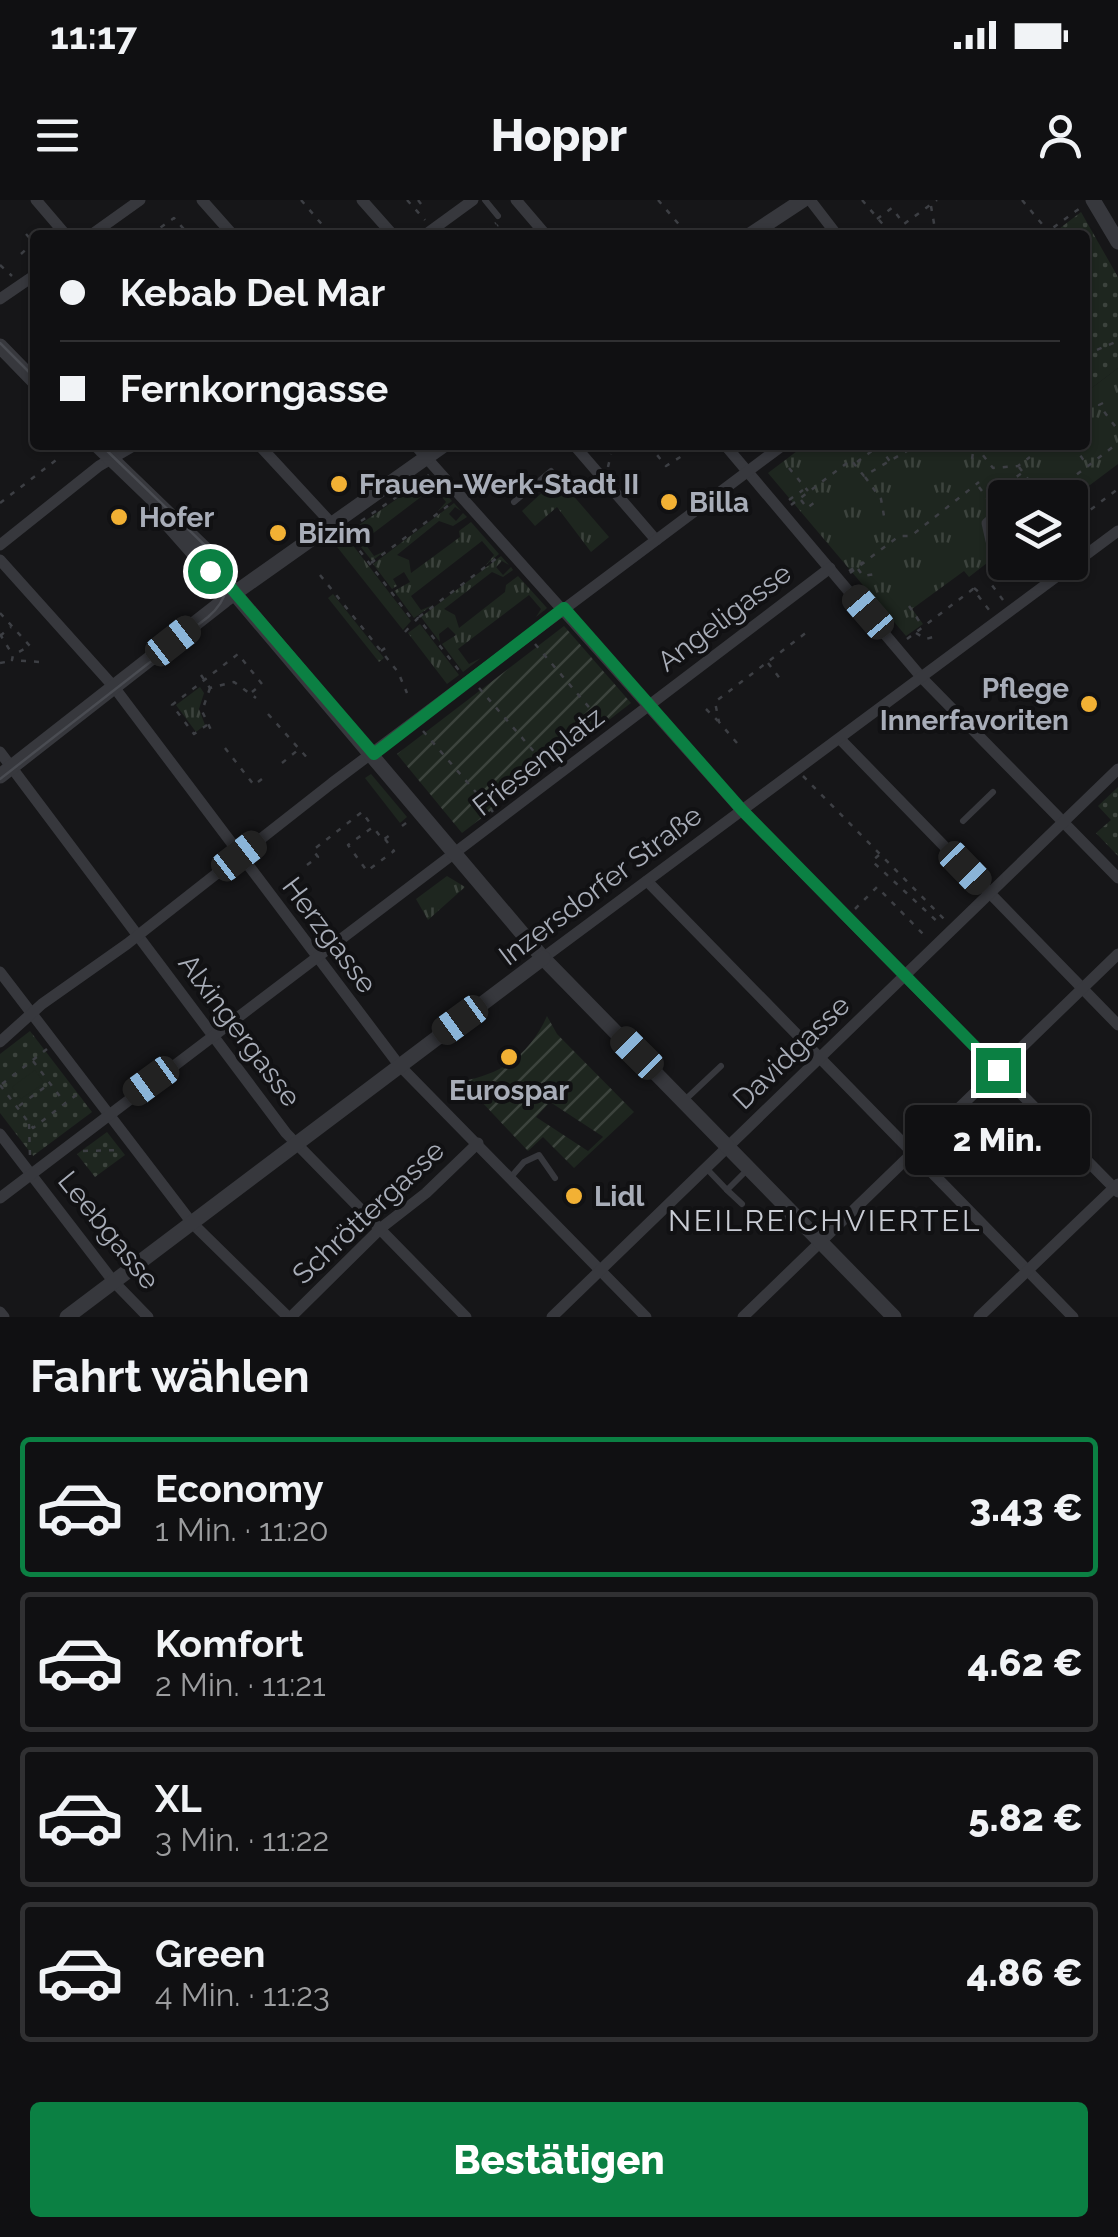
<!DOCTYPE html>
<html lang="de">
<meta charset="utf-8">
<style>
body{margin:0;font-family:Raleway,sans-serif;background:#1e1e20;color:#f1f3f6;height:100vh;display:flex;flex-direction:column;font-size:38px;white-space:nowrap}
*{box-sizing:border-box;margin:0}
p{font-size:32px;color:#9c9d9f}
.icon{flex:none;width:55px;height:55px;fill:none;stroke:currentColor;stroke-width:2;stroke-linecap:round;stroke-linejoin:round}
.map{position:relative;height:1117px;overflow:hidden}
.drawer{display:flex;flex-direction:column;background:#101012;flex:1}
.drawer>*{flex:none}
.banner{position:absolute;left:30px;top:30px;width:1060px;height:220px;border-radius:10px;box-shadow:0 2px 8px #0004,0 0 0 2px #303032;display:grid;align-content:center;height:220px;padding:0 30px;background:#101012}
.tools{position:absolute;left:988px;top:280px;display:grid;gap:20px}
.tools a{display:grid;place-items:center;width:100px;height:100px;border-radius:10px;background:#101012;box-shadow:0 2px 8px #0004,0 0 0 2px #303032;font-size:50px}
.end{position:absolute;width:45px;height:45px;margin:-22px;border:12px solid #0b8043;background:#fff;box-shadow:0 0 0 5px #fff}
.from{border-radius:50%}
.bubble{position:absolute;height:70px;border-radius:10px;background:#101012;box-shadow:0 2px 8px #0004,0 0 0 2px #303032;font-size:32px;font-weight:800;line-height:70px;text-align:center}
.car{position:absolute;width:30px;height:60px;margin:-30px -15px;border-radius:12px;box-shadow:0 0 8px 2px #0007;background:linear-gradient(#222 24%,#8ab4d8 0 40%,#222 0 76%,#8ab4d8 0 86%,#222 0)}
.banner b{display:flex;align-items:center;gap:35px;height:95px;font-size:38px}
.banner b+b{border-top:2px solid #303032}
.banner i{width:25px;height:25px;background:#f1f3f6}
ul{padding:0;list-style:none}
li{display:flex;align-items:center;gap:30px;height:140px;margin:0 20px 15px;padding:0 10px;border:5px solid #303032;border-radius:10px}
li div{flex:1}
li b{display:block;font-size:38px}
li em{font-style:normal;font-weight:800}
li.selected{border-color:#0b8043}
li>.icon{width:90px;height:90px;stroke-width:1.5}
h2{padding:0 30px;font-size:45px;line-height:120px}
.action{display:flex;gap:20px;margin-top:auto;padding:20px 30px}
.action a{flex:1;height:115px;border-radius:10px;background:#0b8043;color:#fff;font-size:40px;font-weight:800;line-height:115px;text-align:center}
.status{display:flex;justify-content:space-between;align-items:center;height:70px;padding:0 50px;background:#101012;direction:ltr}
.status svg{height:28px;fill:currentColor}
header{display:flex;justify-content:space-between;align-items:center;height:130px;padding:0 30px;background:#101012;font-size:45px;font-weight:800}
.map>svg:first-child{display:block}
.grass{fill:url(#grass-tufts)}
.park{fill:url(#park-dots)}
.garden{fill:url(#garden-furrows);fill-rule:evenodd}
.pitch{fill:#1e261f}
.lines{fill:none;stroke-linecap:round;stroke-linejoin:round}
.path{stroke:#3d3f44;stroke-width:2.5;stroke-dasharray:5 8;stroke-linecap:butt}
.service{stroke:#37383d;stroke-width:6}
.pedestrian{stroke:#37383d;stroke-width:9}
.minor{stroke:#37383d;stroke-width:11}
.tertiary{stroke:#37383d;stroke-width:15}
.tram{stroke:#4a4c52;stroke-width:2.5}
.route{stroke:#0b8043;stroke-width:12}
.poi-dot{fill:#f2b134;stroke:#111113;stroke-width:4}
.labels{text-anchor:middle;stroke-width:8;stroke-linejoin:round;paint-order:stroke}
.poi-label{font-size:28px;font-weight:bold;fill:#a8adb8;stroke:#111113;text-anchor:start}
.street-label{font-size:28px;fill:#a8adb8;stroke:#111113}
.neighbourhood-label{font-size:30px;letter-spacing:2.5px;fill:#c9ccd4;stroke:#111113}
</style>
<div class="status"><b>11:17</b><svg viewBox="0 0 49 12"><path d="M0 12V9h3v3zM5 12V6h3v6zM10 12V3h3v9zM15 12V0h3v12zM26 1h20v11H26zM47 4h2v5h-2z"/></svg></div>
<header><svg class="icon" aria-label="menu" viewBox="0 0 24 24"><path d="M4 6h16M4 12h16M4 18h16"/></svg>Hoppr<svg class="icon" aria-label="person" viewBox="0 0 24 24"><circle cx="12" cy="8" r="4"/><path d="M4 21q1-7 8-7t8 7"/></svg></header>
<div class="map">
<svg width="1118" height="1117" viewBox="0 0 1118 1117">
<defs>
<pattern id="grass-tufts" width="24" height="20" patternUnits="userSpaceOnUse" patternTransform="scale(2.5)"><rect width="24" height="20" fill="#1e261f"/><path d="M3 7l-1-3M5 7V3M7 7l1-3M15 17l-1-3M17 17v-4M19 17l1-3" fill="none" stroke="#3c433d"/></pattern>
<pattern id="park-dots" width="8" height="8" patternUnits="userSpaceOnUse" patternTransform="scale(2.5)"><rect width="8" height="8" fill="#1e261f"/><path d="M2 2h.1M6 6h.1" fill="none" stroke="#3c433d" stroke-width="1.8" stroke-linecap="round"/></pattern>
<pattern id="garden-furrows" width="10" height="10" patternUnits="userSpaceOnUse" patternTransform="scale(2.5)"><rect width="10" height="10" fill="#1e261f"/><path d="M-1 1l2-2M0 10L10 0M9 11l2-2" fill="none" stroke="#3c433d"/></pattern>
</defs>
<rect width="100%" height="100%" fill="#161618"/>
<!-- grass -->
<g class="grass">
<polygon points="1118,168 1118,264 1070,300 1005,298 1005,349 969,377 964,371 912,409 923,424 906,436 768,273 805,245 978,245 1006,251 1017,245 1085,245 1085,193"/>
<polygon points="430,276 452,301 438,311 446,302 434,287 363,341 374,356 385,351 372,361 349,332"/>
<polygon points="558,278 609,337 591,352 557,307 535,326 522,311"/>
<polygon points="454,303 461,311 455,307 449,314 456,321 463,313 467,317 453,326 439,321 397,355 409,360 411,373 460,337 459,331 471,322 499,354 486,365 494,355 482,341 411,396 421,410 433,405 414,418 394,391 410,382 404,372 393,379 397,386 392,389 373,364"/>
<polygon points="345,335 411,421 403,430 334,343"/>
<polygon points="501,356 509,365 502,361 496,367 503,375 511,367 513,370 503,377 492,372 444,409 455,415 459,428 505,392 506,385 518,376 547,408 536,417 541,409 529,395 458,449 469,464 481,458 463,472 442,444 456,435 448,427 439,434 440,442 421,417"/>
<polygon points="333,394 384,458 379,462 328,398"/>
<polygon points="420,424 459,475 447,484 408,433"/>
<polygon points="200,487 204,493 199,509 205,525 196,532 176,505"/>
<polygon points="371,574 407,617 400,623 365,578"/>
<polygon points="447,676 465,687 428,720 416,699"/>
</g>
<!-- park -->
<g class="park">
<polygon points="1081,12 1118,77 1118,168 1085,193 1085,35 1051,35"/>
<polygon points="1118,587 1118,656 1096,633 1111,620 1098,606"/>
<polygon points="30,831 92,912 33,956 0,913 0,854"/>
<polygon points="107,932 125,955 95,977 77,954"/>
</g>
<!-- garden -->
<g class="garden">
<polygon points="564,426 631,503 462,633 397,554"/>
<path d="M547,816l10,18 77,78 -60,56 -31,-31 -15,14 -66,-70c40,-7 68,-27 85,-65zM550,902l52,34 1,1 -15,14 -52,-34z"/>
</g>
<!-- pitch -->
<polygon class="pitch" points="35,870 44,883 21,899 12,887"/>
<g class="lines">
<!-- path -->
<g class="path">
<polyline points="301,0 331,35"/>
<polyline points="407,0 425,20"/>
<polyline points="418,0 421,4"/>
<polyline points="658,0 688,35"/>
<polyline points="862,0 892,35"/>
<polyline points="1022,0 1047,30"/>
<polyline points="931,6 936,35"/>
<polyline points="877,19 892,8 904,24 937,0"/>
<polyline points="485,32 496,23"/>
<polyline points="26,34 35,44"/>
<polyline points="487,34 498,25"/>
<polyline points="150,35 174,18 189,35"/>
<polyline points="1043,35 1083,6"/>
<polyline points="21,54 33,43"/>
<polyline points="0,65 12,76"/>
<polyline points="1085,155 1118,141"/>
<polyline points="1103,203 1099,205 1118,230"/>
<polyline points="649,245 666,266 685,254"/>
<polyline points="975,245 993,268 1018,266 1030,257"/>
<polyline points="1073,245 1087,265"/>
<polyline points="879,246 891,263"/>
<polyline points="972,259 974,246"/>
<polyline points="857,262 880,245"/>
<polyline points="608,267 611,254"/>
<polyline points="1019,267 1042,298"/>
<polyline points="789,268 808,291"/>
<polyline points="865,277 881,299 884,316"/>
<polyline points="1006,284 1022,273"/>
<polyline points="1036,286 1046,278"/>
<polyline points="979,287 995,309"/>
<polyline points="1046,298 1118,243"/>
<polyline points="789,300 803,290"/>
<polyline points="801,300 807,308 815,302"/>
<polyline points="0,303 60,257"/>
<polyline points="791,305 851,260 864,276 917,245"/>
<polyline points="361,321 429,275"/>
<polyline points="1070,325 1118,289"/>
<polyline points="1071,328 1081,342"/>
<polyline points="344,330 414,422 418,418 461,473"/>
<polyline points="371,363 453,302"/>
<polyline points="858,369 863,376 875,374"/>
<polyline points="849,371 863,362"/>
<polyline points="850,373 899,336 911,336 979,282"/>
<polyline points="320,375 398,472 407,493"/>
<polyline points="974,388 980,393 984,391"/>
<polyline points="1003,400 991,384 1020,362"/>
<polyline points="909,406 921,424"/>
<polyline points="0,413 30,446 13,455 12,460 40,462 44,458"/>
<polyline points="419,417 501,355"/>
<polyline points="405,432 413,423"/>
<polyline points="916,433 926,439 933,437"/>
<polyline points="0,434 12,454"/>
<polyline points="0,436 11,427"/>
<polyline points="907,439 973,389 989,410"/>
<polyline points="535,444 605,526"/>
<polyline points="381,451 391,444"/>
<polyline points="0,463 11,461"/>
<polyline points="768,463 781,480"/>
<polyline points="201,475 210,488 234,482 256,498"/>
<polyline points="210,488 202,511 212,532"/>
<polyline points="479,488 549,569"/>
<polyline points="706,509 718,521"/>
<polyline points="268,514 310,561"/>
<polyline points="207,525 194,534 172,505 238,454 262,484 252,492"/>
<polyline points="423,531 493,612"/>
<polyline points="737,543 719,522 715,502 807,432"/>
<polyline points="225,548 254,585 267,575"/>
<polyline points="282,563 298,550"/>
<polyline points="803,576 945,720"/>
<polyline points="402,626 409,621"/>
<polyline points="385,639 394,651 367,671 348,645 373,627 383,640 394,632"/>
<polyline points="879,655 872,661 941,725"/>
<polyline points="307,665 318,657 313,650 362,612 372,626"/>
<polyline points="855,709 877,687 927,738"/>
<polyline points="33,861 65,903"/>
<polyline points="2,884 47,849"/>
<polyline points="0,885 33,928 80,892"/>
<polyline points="19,906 49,884"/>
<polyline points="29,924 30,956"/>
<polyline points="83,951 120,950"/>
</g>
<!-- service -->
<g class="service">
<polyline points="485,0 498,16"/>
<polyline points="514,302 551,271"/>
<polyline points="963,621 993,592"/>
<polyline points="685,900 721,866"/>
<polyline points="707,969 727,990"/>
<polyline points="511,977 524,962 539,955 555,978"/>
<polyline points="742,1004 727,990 747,970"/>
<polyline points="774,1026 790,1011"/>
</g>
<!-- pedestrian -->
<polygon class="pedestrian" points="993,317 1004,331 990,341 986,323"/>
<!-- minor -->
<g class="minor">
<polyline points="36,0 66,35"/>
<polyline points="202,0 233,35"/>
<polyline points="362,0 393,35"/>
<polyline points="516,0 546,35"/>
<polyline points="810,0 837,35"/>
<polyline points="91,35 140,0"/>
<polyline points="425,35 473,0"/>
<polyline points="0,99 35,75"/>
<polyline points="259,245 332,324"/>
<polyline points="415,245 742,611 1118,992"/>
<polyline points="574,245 656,340"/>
<polyline points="725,245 922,478 1118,678"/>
<polyline points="0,345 99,266 135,245"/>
<polyline points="0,360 114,487 399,865 646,1117"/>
<polyline points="840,539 1118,825"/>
<polyline points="0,552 286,933 466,1117"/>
<polyline points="647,681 1073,1117"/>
<polyline points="543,758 1118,331"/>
<polyline points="0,772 192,1023 288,1117"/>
<polyline points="0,842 42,804 127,744 332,583 783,245"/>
<polyline points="0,934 113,1081 148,1117"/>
<polyline points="0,998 830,368"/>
<polyline points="0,1112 4,1117"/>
<polyline points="291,1117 381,1028 426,993 478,943"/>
<polyline points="552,1117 1118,569"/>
<polyline points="743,1117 1118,754"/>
<polyline points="979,1117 1118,984"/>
</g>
<!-- tertiary -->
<g class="tertiary">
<polyline points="1093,0 1118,42"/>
<polyline points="750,35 803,0"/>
<polyline points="0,146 35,182"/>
<polyline points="97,245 211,355 235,394 543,758 894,1117"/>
<polyline points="153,307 214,376 226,382"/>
<polyline points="0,576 225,400 444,245"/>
<polyline points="67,1117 543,758"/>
</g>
<!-- tram -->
<g class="tram">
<polyline points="0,143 35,178"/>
<path d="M0,579l208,-162c20,-17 25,-38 9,-60l-116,-112"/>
</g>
</g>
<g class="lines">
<!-- route -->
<polyline class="route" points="210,371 226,382 374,554 564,408 742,610 998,870"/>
</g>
<!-- markers -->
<g class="poi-dot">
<circle cx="339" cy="284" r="10"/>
<circle cx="669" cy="302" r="10"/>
<circle cx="119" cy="317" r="10"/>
<circle cx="278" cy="333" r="10"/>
<circle cx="1089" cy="504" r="10"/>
<circle cx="509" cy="857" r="10"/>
<circle cx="574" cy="996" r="10"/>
</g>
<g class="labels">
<!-- poi labels -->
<g class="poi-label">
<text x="359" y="294">Frauen-Werk-Stadt II</text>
<text x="689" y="312">Billa</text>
<text x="139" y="327">Hofer</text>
<text x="298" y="343">Bizim</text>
<text x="1069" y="498" text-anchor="end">Pflege<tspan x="1069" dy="32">Innerfavoriten</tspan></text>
<text x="509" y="900" text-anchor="middle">Eurospar</text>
<text x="594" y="1006">Lidl</text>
</g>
<!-- street labels -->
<g class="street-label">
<text transform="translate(724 417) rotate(-37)" y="10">Angeligasse</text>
<text transform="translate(538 561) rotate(-38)" y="10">Friesenplatz</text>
<text transform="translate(600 685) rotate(-37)" y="10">Inzersdorfer Straße</text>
<text transform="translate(330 735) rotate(53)" y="10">Herzgasse</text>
<text transform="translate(240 830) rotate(53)" y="10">Alxingergasse</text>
<text transform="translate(791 852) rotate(-44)" y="10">Davidgasse</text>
<text transform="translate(368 1012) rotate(-43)" y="10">Schröttergasse</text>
<text transform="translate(109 1030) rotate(51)" y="10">Leebgasse</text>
</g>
<!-- neighbourhood labels -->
<g class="neighbourhood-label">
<text x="825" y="1031">NEILREICHVIERTEL</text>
</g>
</g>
</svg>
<div class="tools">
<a><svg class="icon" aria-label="layers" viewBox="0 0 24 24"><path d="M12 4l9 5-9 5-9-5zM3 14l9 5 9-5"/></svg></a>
</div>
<i class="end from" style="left:210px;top:371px"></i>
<i class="end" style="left:998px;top:870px"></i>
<div class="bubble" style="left:905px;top:905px;width:185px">2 Min.</div>
<i class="car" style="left:868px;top:412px;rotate:319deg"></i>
<i class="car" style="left:173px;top:441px;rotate:52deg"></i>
<i class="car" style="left:239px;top:656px;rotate:52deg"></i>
<i class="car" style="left:965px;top:668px;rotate:136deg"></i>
<i class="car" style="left:460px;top:820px;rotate:234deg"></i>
<i class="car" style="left:637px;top:853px;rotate:315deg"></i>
<i class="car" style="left:151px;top:881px;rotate:234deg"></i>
<div class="banner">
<b><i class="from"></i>Kebab Del Mar</b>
<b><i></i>Fernkorngasse</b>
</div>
</div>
<section class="drawer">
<h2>Fahrt wählen</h2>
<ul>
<li class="selected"><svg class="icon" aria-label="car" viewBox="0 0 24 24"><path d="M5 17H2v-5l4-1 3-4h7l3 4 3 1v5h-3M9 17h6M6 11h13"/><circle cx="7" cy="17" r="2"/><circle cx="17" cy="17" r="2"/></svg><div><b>Economy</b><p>1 Min. · 11:20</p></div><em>3.43 €</em></li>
<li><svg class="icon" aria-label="car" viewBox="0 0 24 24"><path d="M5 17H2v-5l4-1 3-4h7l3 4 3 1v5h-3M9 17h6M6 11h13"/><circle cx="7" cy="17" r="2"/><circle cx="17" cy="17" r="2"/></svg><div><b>Komfort</b><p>2 Min. · 11:21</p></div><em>4.62 €</em></li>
<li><svg class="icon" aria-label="car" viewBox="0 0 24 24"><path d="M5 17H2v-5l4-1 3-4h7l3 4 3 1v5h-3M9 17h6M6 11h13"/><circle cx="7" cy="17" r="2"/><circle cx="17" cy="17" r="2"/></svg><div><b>XL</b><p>3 Min. · 11:22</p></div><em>5.82 €</em></li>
<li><svg class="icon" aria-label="car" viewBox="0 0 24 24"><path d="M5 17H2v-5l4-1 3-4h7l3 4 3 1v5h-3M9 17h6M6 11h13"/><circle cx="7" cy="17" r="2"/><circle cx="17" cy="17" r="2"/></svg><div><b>Green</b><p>4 Min. · 11:23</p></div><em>4.86 €</em></li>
</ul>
<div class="action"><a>Bestätigen</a></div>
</section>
